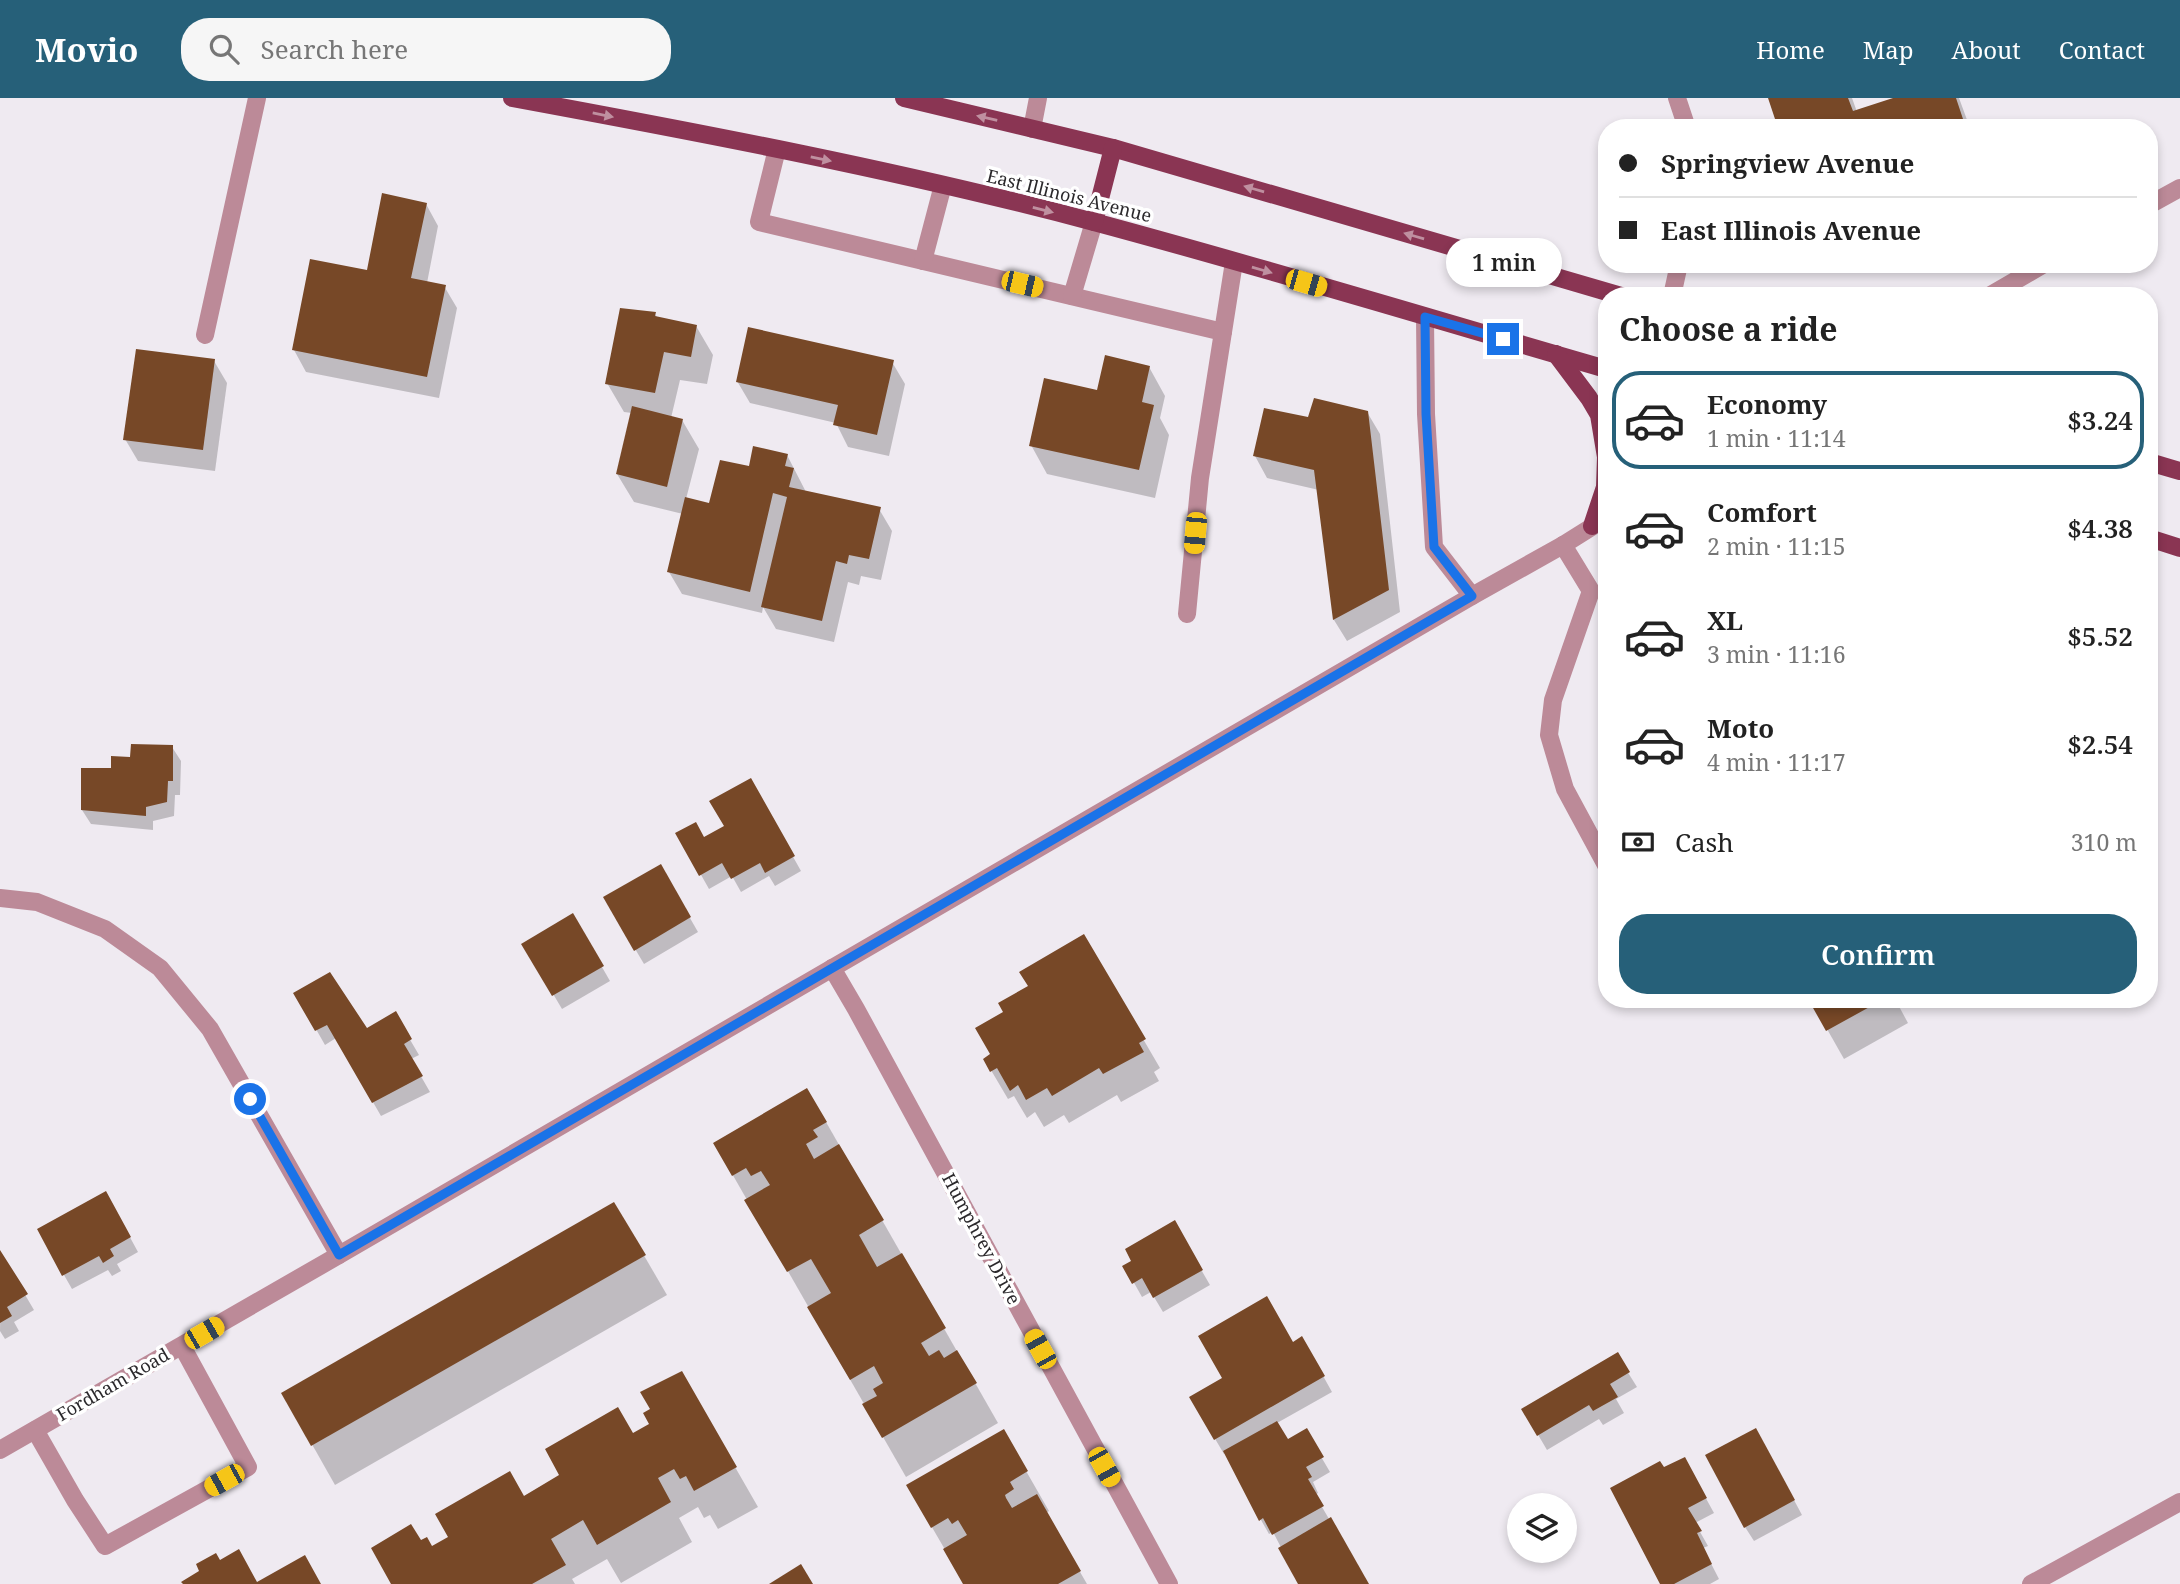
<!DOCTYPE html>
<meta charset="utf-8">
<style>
body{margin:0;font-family:"Noto Serif",serif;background:#f6f6f6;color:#222;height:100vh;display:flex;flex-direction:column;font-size:26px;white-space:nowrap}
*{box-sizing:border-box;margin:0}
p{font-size:23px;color:#767676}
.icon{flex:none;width:38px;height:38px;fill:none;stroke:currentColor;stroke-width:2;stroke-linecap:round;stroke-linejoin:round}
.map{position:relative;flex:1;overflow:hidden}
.sheet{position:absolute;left:1598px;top:189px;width:560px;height:721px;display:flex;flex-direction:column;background:#fff;border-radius:28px;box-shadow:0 4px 10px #0003}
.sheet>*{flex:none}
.top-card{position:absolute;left:1598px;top:21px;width:560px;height:154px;border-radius:28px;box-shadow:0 4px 10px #0003;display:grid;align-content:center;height:154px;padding:0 21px;background:#fff}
.controls{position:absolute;left:1507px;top:1395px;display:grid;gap:14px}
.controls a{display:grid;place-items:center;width:70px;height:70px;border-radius:50%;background:#fff;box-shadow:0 4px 10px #0003;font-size:35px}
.end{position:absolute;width:32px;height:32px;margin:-16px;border:9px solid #1a73e8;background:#fff;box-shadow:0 0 0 4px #fff}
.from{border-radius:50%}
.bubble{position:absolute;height:49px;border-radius:24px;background:#fff;box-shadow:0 4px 10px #0003;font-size:23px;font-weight:600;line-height:49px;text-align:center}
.car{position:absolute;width:21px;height:42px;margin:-21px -10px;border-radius:9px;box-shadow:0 0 5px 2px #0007;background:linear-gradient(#f5c518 24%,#345 0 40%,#f5c518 0 76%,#345 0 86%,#f5c518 0)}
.top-card b{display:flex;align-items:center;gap:24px;height:66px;font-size:26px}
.top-card b+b{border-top:2px solid #e0e0e0}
.top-card i{width:18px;height:18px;background:#222}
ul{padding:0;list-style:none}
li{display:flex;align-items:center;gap:21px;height:98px;margin:0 14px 10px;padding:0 7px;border:4px solid transparent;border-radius:28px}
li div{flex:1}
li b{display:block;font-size:26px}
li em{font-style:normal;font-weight:600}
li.current{border-color:#266079}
li>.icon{width:63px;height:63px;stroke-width:1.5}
h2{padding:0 21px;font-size:32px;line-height:84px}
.pay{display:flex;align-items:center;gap:18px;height:77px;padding:0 21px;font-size:26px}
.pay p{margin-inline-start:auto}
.primary-button{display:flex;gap:14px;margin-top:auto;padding:14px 21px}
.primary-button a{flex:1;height:80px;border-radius:28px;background:#266079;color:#fff;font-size:28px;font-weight:600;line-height:80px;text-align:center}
header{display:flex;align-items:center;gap:42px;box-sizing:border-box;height:98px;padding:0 35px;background:#266079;color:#fff}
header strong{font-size:33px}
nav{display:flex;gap:38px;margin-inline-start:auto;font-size:24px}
.search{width:490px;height:63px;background:#f6f6f6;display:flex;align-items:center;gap:18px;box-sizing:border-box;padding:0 24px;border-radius:28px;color:#767676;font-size:26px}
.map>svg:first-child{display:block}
.shadow{fill:#0003}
.building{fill:#774827}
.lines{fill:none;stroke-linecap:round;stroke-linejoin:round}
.minor{stroke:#bc8a98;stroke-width:18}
.major{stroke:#8a3553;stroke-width:18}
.oneway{fill:#bf90a0}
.route{stroke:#1a73e8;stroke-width:9}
.labels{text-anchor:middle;stroke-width:7;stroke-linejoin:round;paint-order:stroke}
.street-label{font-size:18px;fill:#2b292c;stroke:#fff}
</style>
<header>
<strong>Movio</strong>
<div class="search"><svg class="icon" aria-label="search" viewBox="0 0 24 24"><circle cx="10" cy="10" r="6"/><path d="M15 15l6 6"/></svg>Search here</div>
<nav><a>Home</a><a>Map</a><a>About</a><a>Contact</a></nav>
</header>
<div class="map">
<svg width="2180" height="1486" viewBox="0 0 2180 1486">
<rect width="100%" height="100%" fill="#efeaf1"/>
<!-- shadow -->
<g class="shadow">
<polygon points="1770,0 1852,0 1857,14 1899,0 1959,0 1970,30 1780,30"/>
<polygon points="426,106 438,128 427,185 444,188 457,210 439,300 306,274 294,252 368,174"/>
<polygon points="655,216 658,221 696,228 713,257 707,286 680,282 671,320 682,322 699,351 686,401 711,408 750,370 787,357 806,394 879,411 892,433 881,482 861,478 859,487 848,484 834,544 776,531 763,509 762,515 682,496 669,474 683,416 634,404 617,376 632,315 624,314 607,285"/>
<polygon points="214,263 227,285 215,373 138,363 125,341"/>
<polygon points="892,264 905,286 889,358 848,349 836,325 750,305 737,283"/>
<polygon points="1149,269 1165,298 1160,320 1169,337 1155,400 1047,376 1031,347 1099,295"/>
<polygon points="1367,314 1380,336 1400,514 1347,543 1334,522 1319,392 1267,380 1255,358 1309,321"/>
<polygon points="172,649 181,663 180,697 175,697 174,718 153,723 153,732 91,726 82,712 112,672 132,661"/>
<polygon points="750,682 801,773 775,788 769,778 741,794 732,778 709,791 678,736 704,741 727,729"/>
<polygon points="660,768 698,834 644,866 605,800"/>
<polygon points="572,817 610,883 562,911 524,847"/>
<polygon points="1083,838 1160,970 1154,974 1159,983 1121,1004 1117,997 1069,1025 1064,1017 1044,1029 1035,1014 1027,1020 1014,998 1008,1001 985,962 992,957 1005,915"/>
<polygon points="296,896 367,932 395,916 419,957 411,961 430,994 381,1018 336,940 325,947"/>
<polygon points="1810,901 1895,901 1908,925 1844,961"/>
<polygon points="826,1024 998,1325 906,1379 715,1046"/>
<polygon points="614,1106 667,1197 335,1387 283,1295"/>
<polygon points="114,1110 138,1154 117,1166 121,1173 112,1178 108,1172 72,1191 64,1177"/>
<polygon points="1174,1125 1210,1187 1163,1214 1151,1194 1142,1199 1133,1183"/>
<polygon points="1,1156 34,1212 14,1224 19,1233 5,1241 0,1233"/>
<polygon points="1302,1240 1332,1294 1277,1325 1287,1343 1306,1333 1330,1374 1313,1384 1318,1395 1315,1397 1367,1486 1300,1486 1273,1434 1269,1436 1261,1422 1226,1354 1224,1356 1191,1300"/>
<polygon points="1617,1257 1637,1289 1616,1301 1624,1315 1603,1327 1599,1321 1547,1352 1523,1311"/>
<polygon points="681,1275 758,1409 718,1431 710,1417 704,1420 698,1409 679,1420 692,1444 621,1485 607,1461 572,1481 575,1486 393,1486 420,1444 432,1450 651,1326 653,1312"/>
<polygon points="1003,1333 1049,1413 1046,1415 1087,1486 965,1486 908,1388"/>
<polygon points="1764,1346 1802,1417 1754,1443 1745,1429"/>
<polygon points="1663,1372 1692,1375 1714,1415 1695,1425 1708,1448 1703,1450 1719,1481 1710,1486 1662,1486"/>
</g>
<!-- building -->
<g class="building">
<polygon points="1768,0 1848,0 1853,13 1893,0 1956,0 1966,30 1778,30"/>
<polygon points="382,95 427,105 411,180 446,187 427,279 292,252 310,161 367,172"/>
<polygon points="620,210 656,214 655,218 697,227 691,259 664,254 655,295 605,286"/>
<polygon points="748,229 894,262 877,337 833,327 838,307 736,284"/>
<polygon points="136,251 215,261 203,352 123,342"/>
<polygon points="1105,257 1150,268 1142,304 1154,307 1139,372 1029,348 1044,280 1097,292"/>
<polygon points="1314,300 1368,313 1389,492 1333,522 1314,372 1253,358 1264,310 1308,319"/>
<polygon points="632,308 683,321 667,389 616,376"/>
<polygon points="753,348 788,356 785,368 794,370 789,389 881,409 869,461 849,457 847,466 836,463 822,523 761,509 787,399 773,395 750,494 667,474 685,399 709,405 720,362 749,368"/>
<polygon points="131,646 173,647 173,683 168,683 167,704 146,709 146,718 81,712 81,670 111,670 111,658 130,659"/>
<polygon points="751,680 795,758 765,775 760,765 731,781 722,765 699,778 675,735 696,724 704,739 724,728 709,703"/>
<polygon points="661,766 691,819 634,853 603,799"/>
<polygon points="573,815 604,868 552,898 521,846"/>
<polygon points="1084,836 1146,941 1139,945 1144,954 1103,976 1099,970 1052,998 1047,990 1026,1002 1018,987 1010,993 997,970 990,974 983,961 990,956 975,930 1003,914 998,905 1028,888 1019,874"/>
<polygon points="330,874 367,930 396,913 412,941 404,946 423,978 372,1005 327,927 315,933 293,895"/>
<polygon points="1808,901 1884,901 1826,933"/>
<polygon points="807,990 827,1024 813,1032 818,1039 806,1046 814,1061 839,1046 884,1122 859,1137 877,1169 902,1155 946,1230 921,1245 929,1258 939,1252 944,1260 957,1252 977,1285 882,1340 862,1306 877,1298 873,1291 883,1285 874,1268 850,1282 807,1209 831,1195 811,1161 787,1174 744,1102 770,1087 761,1073 751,1078 746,1070 732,1078 713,1045"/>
<polygon points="106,1093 131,1139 110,1151 114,1158 103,1165 99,1158 62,1178 37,1131"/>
<polygon points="614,1104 646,1157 311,1348 281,1295"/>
<polygon points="1175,1122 1203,1172 1153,1200 1142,1180 1132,1186 1122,1168 1131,1163 1125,1151"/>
<polygon points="0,1152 28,1196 7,1209 12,1218 0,1225"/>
<polygon points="1267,1198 1293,1244 1302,1238 1325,1278 1214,1342 1189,1299 1222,1280 1198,1238"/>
<polygon points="1618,1254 1630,1274 1610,1286 1618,1299 1593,1313 1589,1307 1537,1338 1521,1311"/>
<polygon points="682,1273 737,1369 694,1393 686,1378 680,1381 674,1371 658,1380 671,1404 597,1447 583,1422 551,1441 566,1467 532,1486 391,1486 371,1450 411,1426 421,1442 427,1439 432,1448 448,1439 435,1416 510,1373 524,1398 559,1377 545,1351 618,1309 633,1335 649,1326 643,1315 650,1311 640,1294"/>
<polygon points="1277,1323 1288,1341 1307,1330 1324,1359 1306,1369 1312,1379 1308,1381 1324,1408 1272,1437 1263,1420 1259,1423 1223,1353"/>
<polygon points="1756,1330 1795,1402 1744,1430 1705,1357"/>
<polygon points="1004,1331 1028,1373 1010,1384 1014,1391 1005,1397 1006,1400 1012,1410 1037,1396 1081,1473 1058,1486 963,1486 943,1451 967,1437 958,1422 952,1426 948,1420 931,1430 906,1387"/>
<polygon points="1685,1359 1707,1400 1688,1410 1702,1433 1697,1435 1712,1466 1674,1486 1660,1486 1610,1390 1660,1363 1664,1369"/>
<polygon points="1331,1419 1369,1486 1298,1486 1278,1450"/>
<polygon points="239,1451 257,1484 305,1457 321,1486 183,1486 181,1484 199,1473 196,1466 216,1455 220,1462"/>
<polygon points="801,1466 813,1486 769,1486"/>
</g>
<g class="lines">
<!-- minor -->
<g class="minor">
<polyline points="1677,0 1687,30"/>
<polyline points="1032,31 1038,0"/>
<polyline points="777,51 759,124 1223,234"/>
<polyline points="2149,107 2180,90"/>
<polyline points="923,163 943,87"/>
<polyline points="1072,198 1094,124"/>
<polyline points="1672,198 1679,166"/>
<polyline points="1989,198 2044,166"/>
<polyline points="1425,219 1426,316 1434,449 1472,498"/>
<polyline points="205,237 257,0"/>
<polyline points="1563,447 1591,493 1553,602 1549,637 1565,691 1606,767"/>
<polyline points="1187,516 1200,380 1234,164"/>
<polyline points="0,800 37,804 105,831 160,870 210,931 339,1157"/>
<polyline points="832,870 856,911 1169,1486"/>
<polyline points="35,1332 75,1402 105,1448 248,1369 182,1248"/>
<polyline points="0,1352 339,1157 1472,498 1563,447 1606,420"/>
<polyline points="2031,1486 2180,1404"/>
</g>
<!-- major -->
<g class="major">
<path d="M512,0c195,36 390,73 582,124 172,46 342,98 512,147"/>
<polyline points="904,0 1113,50 1621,198"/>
<polyline points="1094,124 1113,50"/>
<polyline points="1556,256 1589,300 1599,317 1606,359 1605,389 1592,428"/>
<polyline points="2149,364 2180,373"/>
<polyline points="2149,440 2180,450"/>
</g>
</g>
<!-- one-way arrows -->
<defs><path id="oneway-solid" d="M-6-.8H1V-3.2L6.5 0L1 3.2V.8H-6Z" transform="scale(1.75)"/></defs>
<g class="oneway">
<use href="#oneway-solid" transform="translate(603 17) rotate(11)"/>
<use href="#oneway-solid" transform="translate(987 20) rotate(-167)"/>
<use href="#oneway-solid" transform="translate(821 61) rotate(12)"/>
<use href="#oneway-solid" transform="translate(1254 91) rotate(-164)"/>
<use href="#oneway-solid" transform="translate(1043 112) rotate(14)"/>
<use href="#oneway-solid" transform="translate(1414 138) rotate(-164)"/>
<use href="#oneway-solid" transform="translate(1262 172) rotate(16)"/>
</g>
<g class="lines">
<!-- route -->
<polyline class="route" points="250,1001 339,1157 1472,498 1434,449 1426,316 1425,219 1503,241"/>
</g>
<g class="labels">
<!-- street labels -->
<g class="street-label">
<text transform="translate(1069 98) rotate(14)" y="6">East Illinois Avenue</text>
<text transform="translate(981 1141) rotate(62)" y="6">Humphrey Drive</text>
<text transform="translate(113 1287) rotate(-30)" y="6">Fordham Road</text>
</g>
</g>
</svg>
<div class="controls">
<a><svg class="icon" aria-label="layers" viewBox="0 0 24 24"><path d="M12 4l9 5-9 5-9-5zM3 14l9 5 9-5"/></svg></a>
</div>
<i class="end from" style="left:250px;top:1001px"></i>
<i class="end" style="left:1503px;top:241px"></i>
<div class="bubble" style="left:1446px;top:140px;width:116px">1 min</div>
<i class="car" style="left:1306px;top:185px;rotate:106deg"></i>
<i class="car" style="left:1022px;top:186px;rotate:103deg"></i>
<i class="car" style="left:1195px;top:435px;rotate:185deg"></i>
<i class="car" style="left:204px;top:1235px;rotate:60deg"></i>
<i class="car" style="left:1040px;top:1251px;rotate:331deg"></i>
<i class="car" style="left:1104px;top:1369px;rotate:151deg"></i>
<i class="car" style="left:224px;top:1382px;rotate:241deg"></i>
<div class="top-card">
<b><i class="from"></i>Springview Avenue</b>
<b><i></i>East Illinois Avenue</b>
</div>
<section class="sheet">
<h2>Choose a ride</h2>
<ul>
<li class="current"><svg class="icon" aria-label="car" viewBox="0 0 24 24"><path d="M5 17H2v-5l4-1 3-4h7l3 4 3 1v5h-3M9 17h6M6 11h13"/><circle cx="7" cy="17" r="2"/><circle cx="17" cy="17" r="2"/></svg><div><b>Economy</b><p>1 min · 11:14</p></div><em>$3.24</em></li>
<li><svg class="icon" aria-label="car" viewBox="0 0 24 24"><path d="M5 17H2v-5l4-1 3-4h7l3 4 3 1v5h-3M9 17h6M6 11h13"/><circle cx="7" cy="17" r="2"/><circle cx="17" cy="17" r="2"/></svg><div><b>Comfort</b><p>2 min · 11:15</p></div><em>$4.38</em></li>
<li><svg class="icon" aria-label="car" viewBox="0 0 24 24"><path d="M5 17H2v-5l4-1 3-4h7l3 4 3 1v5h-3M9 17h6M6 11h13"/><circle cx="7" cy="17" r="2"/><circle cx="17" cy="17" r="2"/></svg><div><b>XL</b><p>3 min · 11:16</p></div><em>$5.52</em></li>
<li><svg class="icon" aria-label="car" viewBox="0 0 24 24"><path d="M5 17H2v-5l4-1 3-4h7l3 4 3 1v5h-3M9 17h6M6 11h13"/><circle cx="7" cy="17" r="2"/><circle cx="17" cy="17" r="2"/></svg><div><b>Moto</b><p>4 min · 11:17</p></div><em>$2.54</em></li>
</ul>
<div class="pay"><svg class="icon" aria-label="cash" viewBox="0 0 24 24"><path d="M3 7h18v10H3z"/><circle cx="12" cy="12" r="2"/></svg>Cash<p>310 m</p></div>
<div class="primary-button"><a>Confirm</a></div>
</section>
</div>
